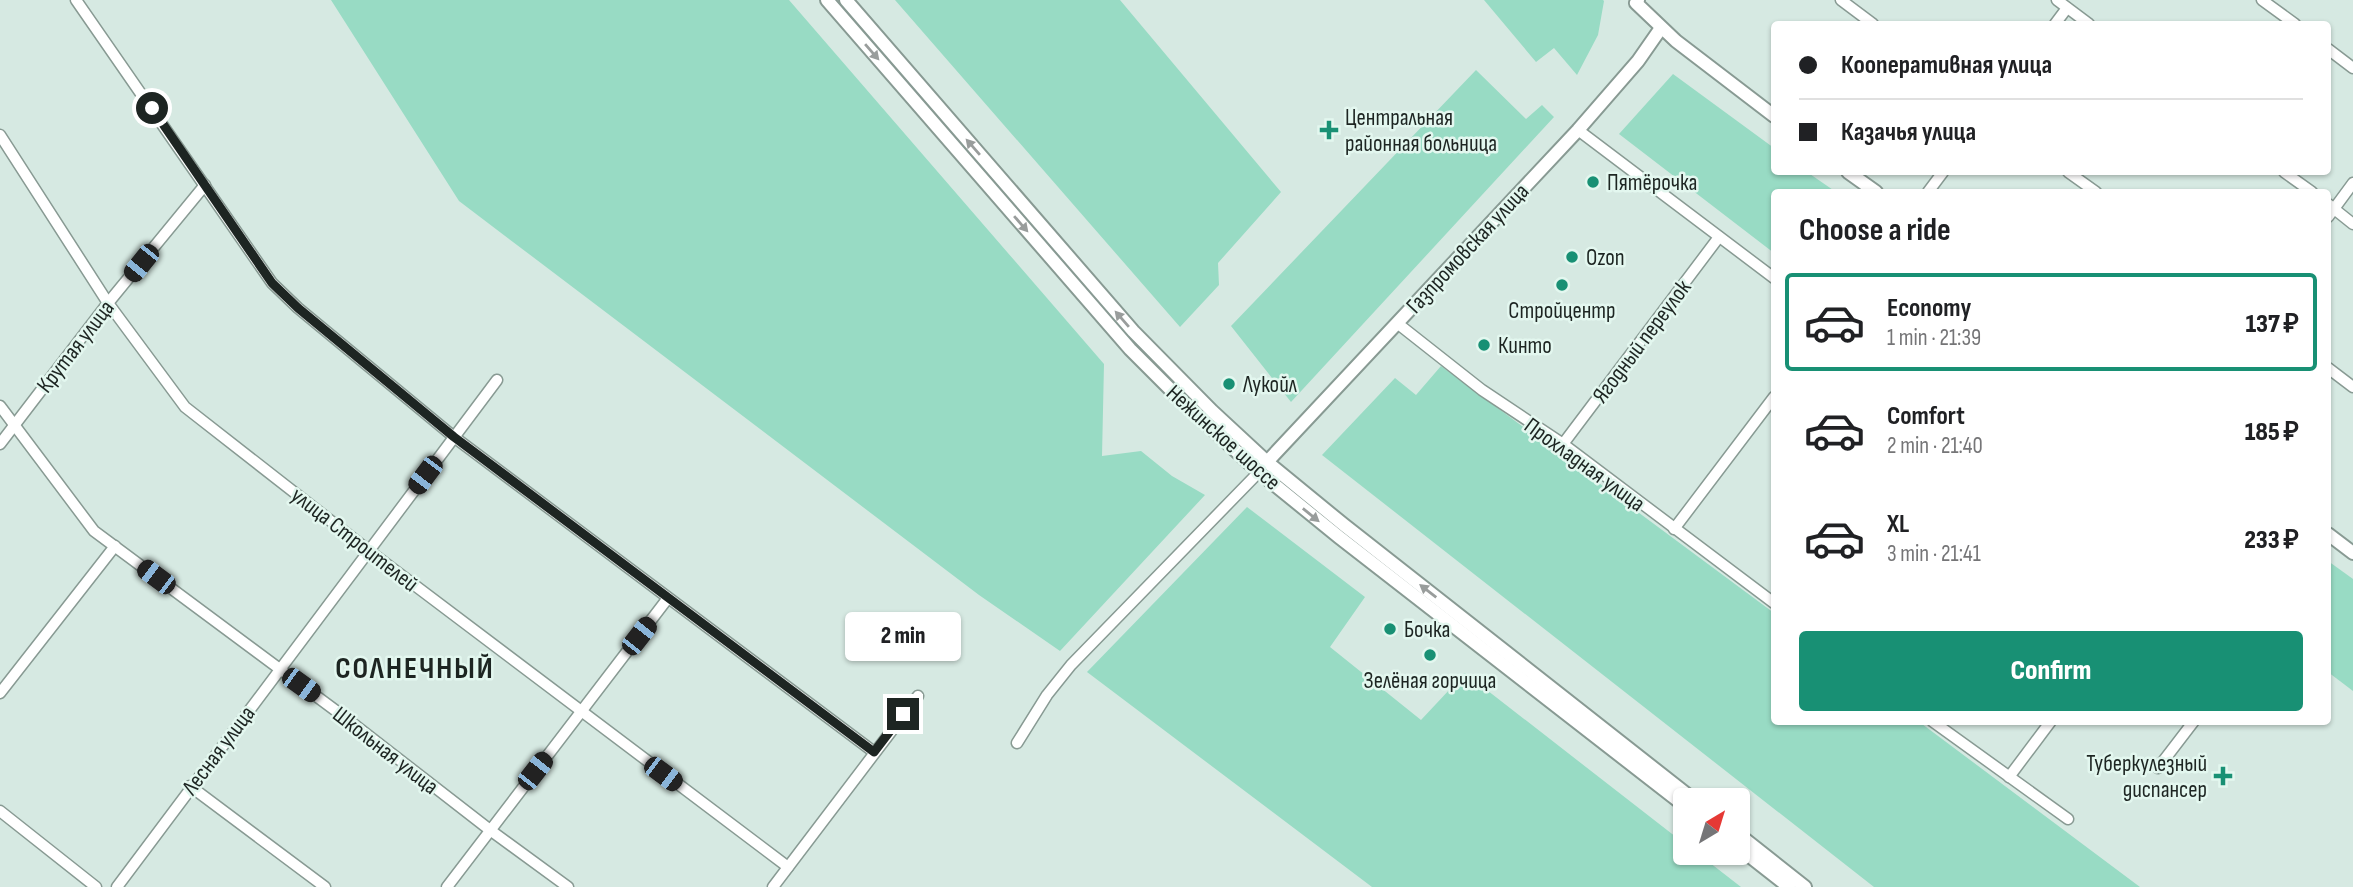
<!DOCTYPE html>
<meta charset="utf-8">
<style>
body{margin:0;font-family:"Sofia Sans Condensed",sans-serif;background:#f2f2f2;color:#202124;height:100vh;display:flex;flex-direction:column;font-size:26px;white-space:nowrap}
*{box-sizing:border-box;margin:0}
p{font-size:23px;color:#757577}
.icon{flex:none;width:38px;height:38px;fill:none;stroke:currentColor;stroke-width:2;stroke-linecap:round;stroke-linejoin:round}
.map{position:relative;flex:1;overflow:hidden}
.side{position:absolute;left:1771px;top:189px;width:560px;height:536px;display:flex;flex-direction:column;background:#fff;border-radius:7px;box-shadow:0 2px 5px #0004}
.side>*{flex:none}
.guide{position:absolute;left:1771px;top:21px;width:560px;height:154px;border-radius:7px;box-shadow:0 2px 5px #0004;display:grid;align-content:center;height:154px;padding:0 28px;background:#fff}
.needle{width:46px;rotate:38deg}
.buttons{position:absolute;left:1673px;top:788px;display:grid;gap:14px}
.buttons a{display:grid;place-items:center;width:77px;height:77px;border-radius:7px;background:#fff;box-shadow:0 2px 5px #0004;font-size:35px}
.end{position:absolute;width:32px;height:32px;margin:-16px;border:9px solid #1d2522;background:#fff;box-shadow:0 0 0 4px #fff}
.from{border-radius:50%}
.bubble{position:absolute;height:49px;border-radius:7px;background:#fff;box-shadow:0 2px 5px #0004;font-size:23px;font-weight:800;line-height:49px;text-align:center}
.car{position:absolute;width:21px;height:42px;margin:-21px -10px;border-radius:9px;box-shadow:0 0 5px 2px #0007;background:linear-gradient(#222 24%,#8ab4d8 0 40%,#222 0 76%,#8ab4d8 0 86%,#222 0)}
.guide b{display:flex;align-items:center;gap:24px;height:66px;font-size:26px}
.guide b+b{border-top:2px solid #e0e0e0}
.guide i{width:18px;height:18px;background:#202124}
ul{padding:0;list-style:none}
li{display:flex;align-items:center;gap:21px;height:98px;margin:0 14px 10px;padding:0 14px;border:4px solid transparent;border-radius:7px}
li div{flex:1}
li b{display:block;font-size:26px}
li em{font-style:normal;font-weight:800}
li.active{border-color:#189074}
li>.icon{width:63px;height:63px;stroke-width:1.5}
h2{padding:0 28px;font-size:32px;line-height:84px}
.action{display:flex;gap:14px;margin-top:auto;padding:14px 28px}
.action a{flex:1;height:80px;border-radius:7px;background:#189074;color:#fff;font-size:28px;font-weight:800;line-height:80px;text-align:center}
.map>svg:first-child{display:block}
.green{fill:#98dbc4}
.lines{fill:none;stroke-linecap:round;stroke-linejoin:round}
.minor-casing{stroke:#889a93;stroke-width:13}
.major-casing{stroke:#889a93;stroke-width:16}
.minor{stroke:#fff;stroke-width:10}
.major{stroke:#fff;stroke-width:12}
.oneway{fill:#999d9c}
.route{stroke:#1d2522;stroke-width:9}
.poi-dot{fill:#189074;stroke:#e3f7ef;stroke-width:2.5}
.labels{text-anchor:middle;stroke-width:5;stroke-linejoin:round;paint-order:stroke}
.poi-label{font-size:23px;fill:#1d2522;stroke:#e3f7ef;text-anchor:start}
.street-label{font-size:23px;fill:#1d2522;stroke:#e3f7ef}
.district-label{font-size:30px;font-weight:bold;letter-spacing:2px;fill:#1d2522;stroke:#e3f7ef}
</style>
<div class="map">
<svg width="2353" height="887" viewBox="0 0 2353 887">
<rect width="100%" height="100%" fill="#d6e9e2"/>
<!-- green -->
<g class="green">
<polygon points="331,0 789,0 1104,364 1102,456 1141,451 1172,476 1205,495 1060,651 979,595 459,201"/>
<polygon points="895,0 1120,0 1281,192 1218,263 1219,285 1180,327"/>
<polygon points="1484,0 1603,0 1604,1 1598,35 1577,75 1554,48 1536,62"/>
<polygon points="1476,70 1526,119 1542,105 1554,117 1291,402 1231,326"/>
<polygon points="1673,74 1774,148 1774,172 1807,172 1836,192 1774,192 1774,253 1619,134"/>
<polygon points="1441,366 1774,613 1774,721 1918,721 2140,887 1874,887 1322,455 1395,378 1416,395"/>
<polygon points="1247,507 1365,597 1330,647 1421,720 1465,673 1685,844 1685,852 1696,852 1741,887 1372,887 1087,672"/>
<polygon points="2328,561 2353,579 2353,691 2328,672"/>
</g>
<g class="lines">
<defs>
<g id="minor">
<polyline points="76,0 272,283 298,308 454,437 874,752"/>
<polyline points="1841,0 1873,24"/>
<polyline points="2057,0 2089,24"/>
<polyline points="2262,0 2295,24"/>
<polyline points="2055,24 2067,8"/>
<polyline points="2328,49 2353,68"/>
<polyline points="1578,130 1774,278"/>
<polyline points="0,135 108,303 185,407 368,550 788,867"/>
<polyline points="2068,172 2096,192"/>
<polyline points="2284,172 2312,192"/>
<polyline points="1928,192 1943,172"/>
<polyline points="2328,204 2353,224"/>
<polyline points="2328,217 2353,183"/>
<polyline points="1397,323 1482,390 1563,444 1774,603"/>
<polyline points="2328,368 2353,387"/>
<polyline points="0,406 94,531 347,719 490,830 568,887"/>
<polyline points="0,444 108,303 205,185"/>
<polyline points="1563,444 1719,237"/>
<polyline points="1674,529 1774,397"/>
<polyline points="0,693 115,546"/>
<polyline points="1932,721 2068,819"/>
<polyline points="1017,743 1047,695 1071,665 1259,472"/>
<polyline points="2158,768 2194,721"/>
<polyline points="2009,777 2051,721"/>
<polyline points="190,786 325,887"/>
<polyline points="0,811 96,887"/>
<polyline points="117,887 497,380"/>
<polyline points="447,887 668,598"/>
<polyline points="773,887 918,696"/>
</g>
<g id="major">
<polyline points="827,0 1130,349 1181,400 1259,472 1339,537 1685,806"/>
<polyline points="846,0 1133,331 1212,411 1267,462 1344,525 1694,800"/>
<polyline points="1638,0 1636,3 1676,41 1774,116"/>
<polyline points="1848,172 1876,192"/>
<polyline points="1267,462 1578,130 1638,61 1661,28"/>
<polyline points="2328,534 2353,553"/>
<polyline points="1738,834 1805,887"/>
<polyline points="1738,847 1789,887"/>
</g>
</defs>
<!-- minor casing -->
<use href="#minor" class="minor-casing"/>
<!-- major casing -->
<use href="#major" class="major-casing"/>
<!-- minor -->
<use href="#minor" class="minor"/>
<!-- major -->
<use href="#major" class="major"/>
</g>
<!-- one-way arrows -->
<defs><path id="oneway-solid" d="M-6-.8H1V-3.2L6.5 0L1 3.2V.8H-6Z" transform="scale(1.75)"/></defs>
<g class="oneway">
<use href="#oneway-solid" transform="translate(872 52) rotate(49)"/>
<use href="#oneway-solid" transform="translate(973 147) rotate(-131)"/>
<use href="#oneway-solid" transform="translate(1021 224) rotate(49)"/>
<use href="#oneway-solid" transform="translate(1122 319) rotate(-131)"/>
<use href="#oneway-solid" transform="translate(1311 515) rotate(39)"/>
<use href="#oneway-solid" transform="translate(1428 591) rotate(-142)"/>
</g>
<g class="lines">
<!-- route -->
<polyline class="route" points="152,108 272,283 298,308 454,437 874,752 903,714"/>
</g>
<!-- markers -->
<g class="poi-dot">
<path d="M1325.5 119.5h7v7h7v7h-7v7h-7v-7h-7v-7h7z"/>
<circle cx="1593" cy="182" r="7"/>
<circle cx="1572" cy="257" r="7"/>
<circle cx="1562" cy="285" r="7"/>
<circle cx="1484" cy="345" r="7"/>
<circle cx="1229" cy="384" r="7"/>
<circle cx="1390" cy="629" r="7"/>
<circle cx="1430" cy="655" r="7"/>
<path d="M2219.5 765.5h7v7h7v7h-7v7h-7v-7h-7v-7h7z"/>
</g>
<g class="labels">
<!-- poi labels -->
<g class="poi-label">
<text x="1345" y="125">Центральная<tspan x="1345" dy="26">районная больница</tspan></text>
<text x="1607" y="190">Пятёрочка</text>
<text x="1586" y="265">Ozon</text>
<text x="1562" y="318" text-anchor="middle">Стройцентр</text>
<text x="1498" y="353">Кинто</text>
<text x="1243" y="392">Лукойл</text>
<text x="1404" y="637">Бочка</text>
<text x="1430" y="688" text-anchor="middle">Зелёная горчица</text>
<text x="2207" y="771" text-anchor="end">Туберкулезный<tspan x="2207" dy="26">диспансер</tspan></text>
</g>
<!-- street labels -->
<g class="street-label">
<text transform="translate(1467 248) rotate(-47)" y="8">Газпромовская улица</text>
<text transform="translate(1641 341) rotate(-53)" y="8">Ягодный переулок</text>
<text transform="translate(75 346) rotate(-52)" y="8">Крутая улица</text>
<text transform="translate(1224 437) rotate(42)" y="8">Нежинское шоссе</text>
<text transform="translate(1585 464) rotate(36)" y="8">Прохладная улица</text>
<text transform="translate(355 539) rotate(38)" y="8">улица Строителей</text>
<text transform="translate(218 750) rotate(-53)" y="8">Лесная улица</text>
<text transform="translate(386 750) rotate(38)" y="8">Школьная улица</text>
</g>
<!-- district labels -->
<g class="district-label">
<text x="415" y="678">СОЛНЕЧНЫЙ</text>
</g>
</g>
</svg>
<div class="buttons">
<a><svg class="needle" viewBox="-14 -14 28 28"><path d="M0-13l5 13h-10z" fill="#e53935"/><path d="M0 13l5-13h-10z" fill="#757577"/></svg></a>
</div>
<i class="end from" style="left:152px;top:108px"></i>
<i class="end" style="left:903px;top:714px"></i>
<div class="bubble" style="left:845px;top:612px;width:116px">2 min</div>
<i class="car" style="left:141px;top:263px;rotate:219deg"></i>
<i class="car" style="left:425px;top:475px;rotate:217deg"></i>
<i class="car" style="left:156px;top:577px;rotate:307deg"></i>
<i class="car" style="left:639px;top:636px;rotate:38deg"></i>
<i class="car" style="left:301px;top:685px;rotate:126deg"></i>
<i class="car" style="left:535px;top:771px;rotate:38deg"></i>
<i class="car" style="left:663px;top:774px;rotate:127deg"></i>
<div class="guide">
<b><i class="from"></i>Кооперативная улица</b>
<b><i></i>Казачья улица</b>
</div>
<section class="side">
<h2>Choose a ride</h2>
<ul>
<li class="active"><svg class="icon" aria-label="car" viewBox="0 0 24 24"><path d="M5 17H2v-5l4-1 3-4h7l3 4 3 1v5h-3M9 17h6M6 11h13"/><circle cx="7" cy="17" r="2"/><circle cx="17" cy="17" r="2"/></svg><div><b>Economy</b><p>1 min · 21:39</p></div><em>137 ₽</em></li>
<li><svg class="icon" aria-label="car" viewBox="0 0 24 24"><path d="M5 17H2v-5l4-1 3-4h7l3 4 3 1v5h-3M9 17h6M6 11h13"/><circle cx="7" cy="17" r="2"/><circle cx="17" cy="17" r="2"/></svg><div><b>Comfort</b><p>2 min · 21:40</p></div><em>185 ₽</em></li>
<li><svg class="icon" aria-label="car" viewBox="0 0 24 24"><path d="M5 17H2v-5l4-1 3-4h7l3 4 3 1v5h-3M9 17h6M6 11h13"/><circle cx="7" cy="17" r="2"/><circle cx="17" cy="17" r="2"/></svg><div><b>XL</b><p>3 min · 21:41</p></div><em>233 ₽</em></li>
</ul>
<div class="action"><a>Confirm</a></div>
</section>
</div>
